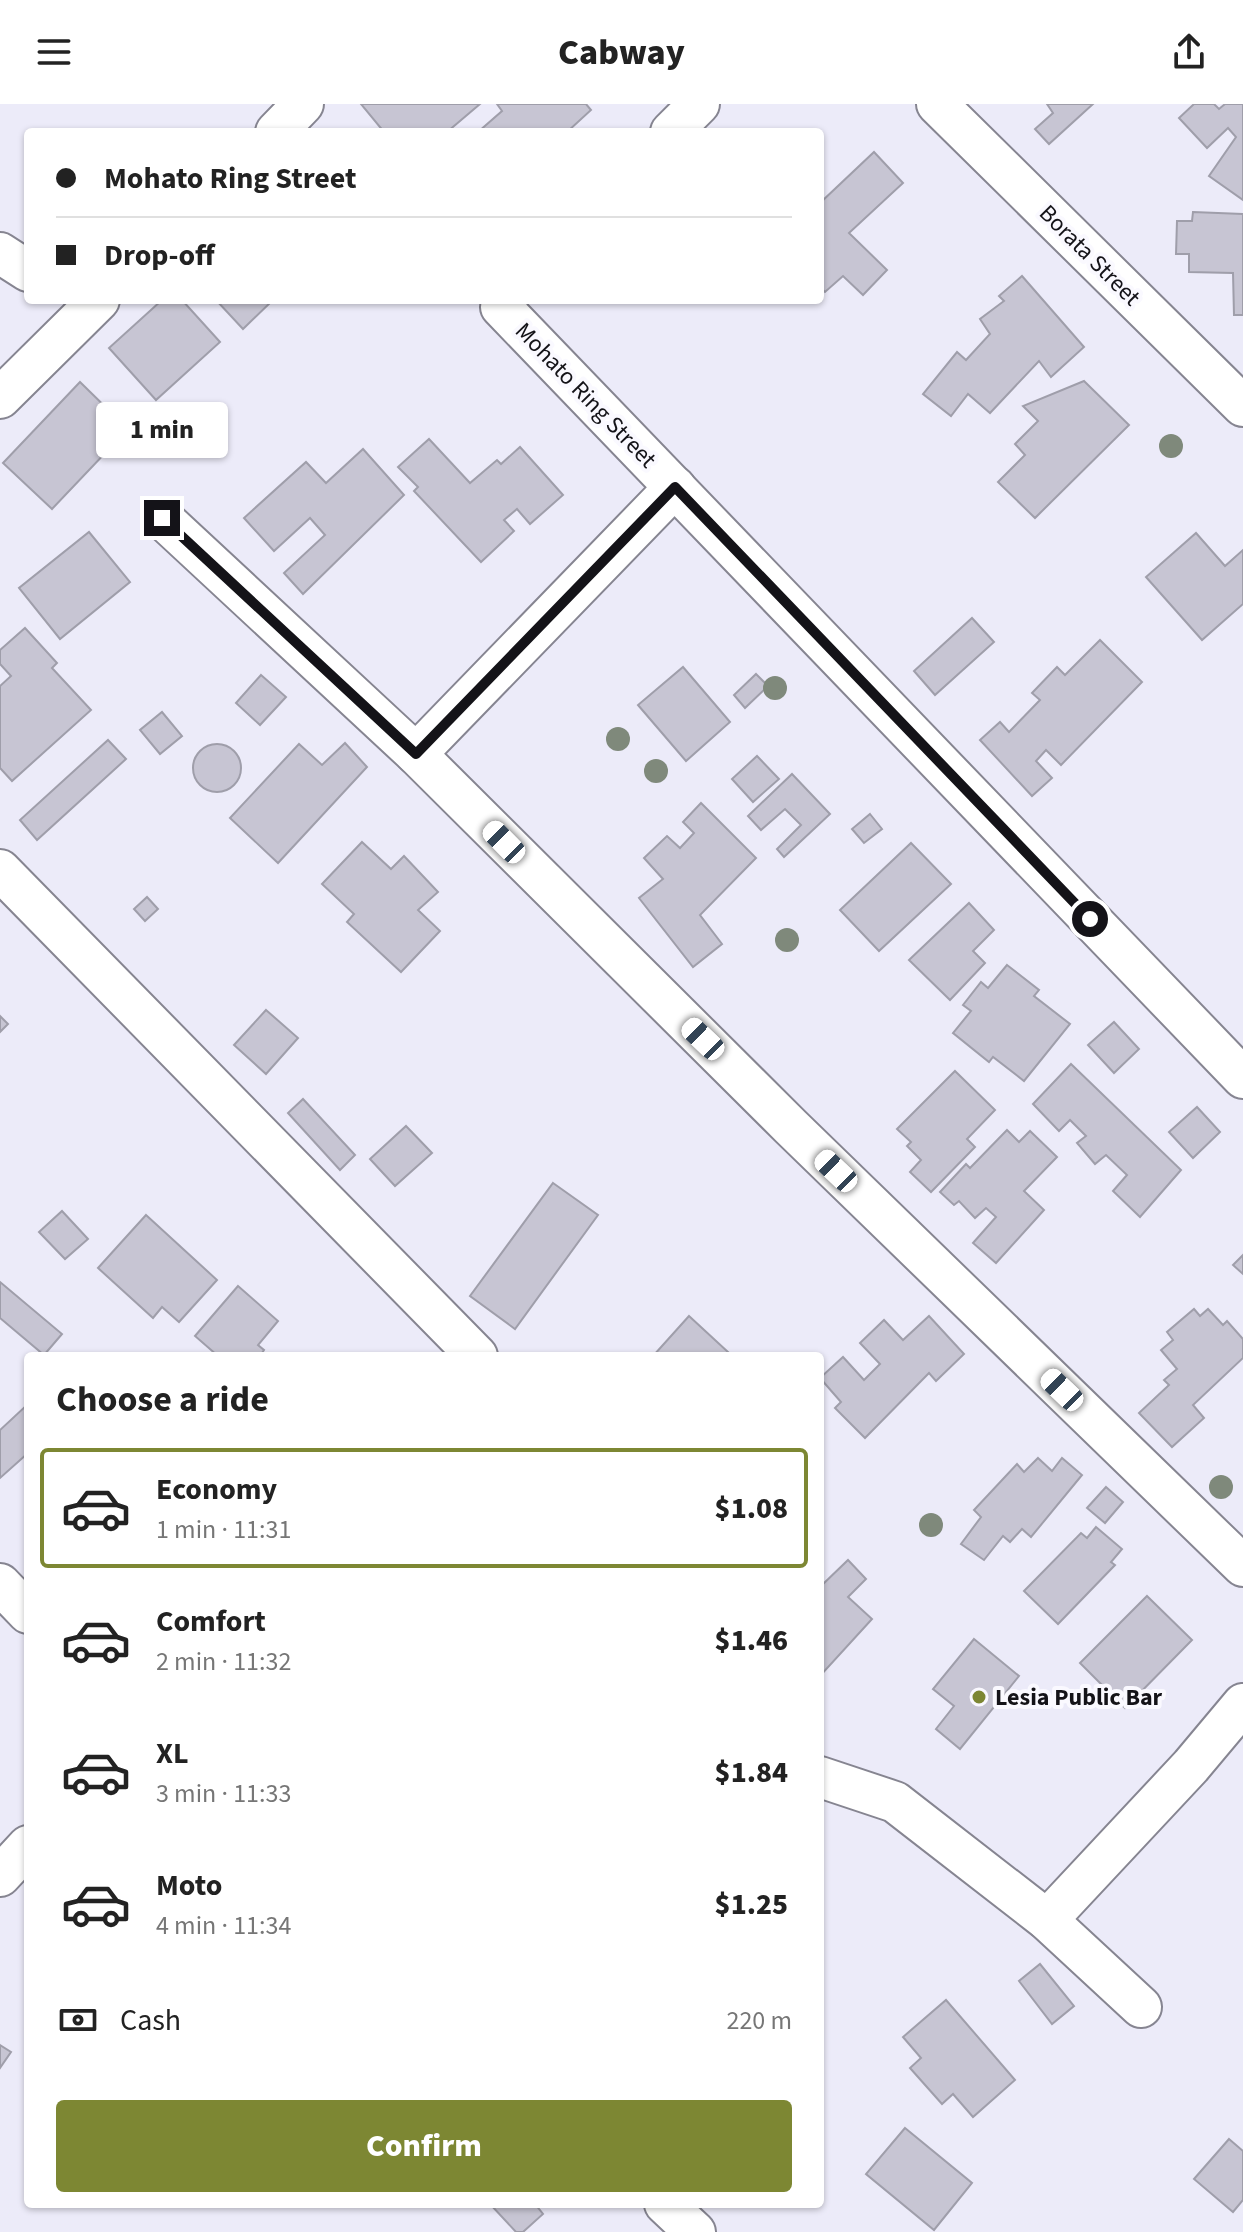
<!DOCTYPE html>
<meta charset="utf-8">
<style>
body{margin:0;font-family:"Source Sans 3",sans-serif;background:#f6f6f6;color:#222;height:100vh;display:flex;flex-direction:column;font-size:30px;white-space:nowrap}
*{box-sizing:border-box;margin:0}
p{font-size:26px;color:#767676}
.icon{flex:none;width:44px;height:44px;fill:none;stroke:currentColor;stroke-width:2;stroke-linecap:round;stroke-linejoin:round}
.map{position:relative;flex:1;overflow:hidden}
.sheet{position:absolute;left:24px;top:1248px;width:800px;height:856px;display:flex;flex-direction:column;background:#fff;border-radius:8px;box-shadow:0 2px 6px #0004}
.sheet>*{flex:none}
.top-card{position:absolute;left:24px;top:24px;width:800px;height:176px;border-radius:8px;box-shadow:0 2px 6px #0004;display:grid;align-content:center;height:176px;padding:0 32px;background:#fff}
.end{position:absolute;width:36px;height:36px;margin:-18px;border:10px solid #141318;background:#fff;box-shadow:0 0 0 4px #fff}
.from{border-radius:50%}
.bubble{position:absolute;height:56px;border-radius:8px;background:#fff;box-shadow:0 2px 6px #0004;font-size:26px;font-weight:800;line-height:56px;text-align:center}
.car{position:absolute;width:24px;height:48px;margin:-24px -12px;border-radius:10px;box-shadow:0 0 6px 2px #0007;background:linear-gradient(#fff 24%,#345 0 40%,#fff 0 76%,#345 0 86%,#fff 0)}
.top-card b{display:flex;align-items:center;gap:28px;height:76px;font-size:30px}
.top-card b+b{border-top:2px solid #e0e0e0}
.top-card i{width:20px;height:20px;background:#222}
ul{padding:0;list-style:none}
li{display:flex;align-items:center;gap:24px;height:120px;margin:0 16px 12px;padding:0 16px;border:4px solid transparent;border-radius:8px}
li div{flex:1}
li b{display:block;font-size:30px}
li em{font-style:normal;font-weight:800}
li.on{border-color:#7d8733}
li>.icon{width:72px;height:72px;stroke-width:1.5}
h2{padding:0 32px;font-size:36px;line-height:96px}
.pay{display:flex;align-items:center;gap:20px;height:88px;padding:0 32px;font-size:30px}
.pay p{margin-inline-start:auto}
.button{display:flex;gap:16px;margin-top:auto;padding:16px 32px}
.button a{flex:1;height:92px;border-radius:8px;background:#7d8733;color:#fff;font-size:32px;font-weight:800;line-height:92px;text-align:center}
header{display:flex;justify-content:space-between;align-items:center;height:104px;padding:0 32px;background:#fff;font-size:36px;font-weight:800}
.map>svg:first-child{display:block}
.building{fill:#c7c5d3;stroke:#9f9eaa;stroke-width:2}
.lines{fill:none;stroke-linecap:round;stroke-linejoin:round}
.minor-casing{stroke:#868591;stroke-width:44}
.minor{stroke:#fff;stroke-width:40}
.tree{fill:#7f897b}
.route{stroke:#141318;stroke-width:10}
.poi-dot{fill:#7d8733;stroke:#faf9ff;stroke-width:3}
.labels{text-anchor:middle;stroke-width:8;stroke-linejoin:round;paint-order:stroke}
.street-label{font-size:24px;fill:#141318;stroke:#faf9ff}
.poi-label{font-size:24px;font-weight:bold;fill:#141318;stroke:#faf9ff;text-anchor:start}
</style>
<header><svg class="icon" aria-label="menu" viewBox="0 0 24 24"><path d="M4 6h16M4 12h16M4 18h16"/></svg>Cabway<svg class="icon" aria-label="share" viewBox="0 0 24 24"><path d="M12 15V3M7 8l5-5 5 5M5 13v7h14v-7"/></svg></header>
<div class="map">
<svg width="1243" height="2128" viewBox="0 0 1243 2128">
<rect width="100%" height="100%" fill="#ecebf9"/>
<!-- building -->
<g class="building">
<polygon points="361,0 480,0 447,28 384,28"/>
<polygon points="497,0 586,0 591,6 567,28 478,28 502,7"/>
<polygon points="1047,0 1093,0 1049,40 1035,25 1053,9"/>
<polygon points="1194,0 1214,0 1219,5 1225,0 1243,0 1243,96 1209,72 1236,33 1228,24 1207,44 1179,14"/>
<polygon points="874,48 903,79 849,129 887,166 863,191 843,172 825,188 820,183 820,99"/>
<polygon points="1193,108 1243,110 1243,211 1234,211 1233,169 1189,168 1189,150 1176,150 1177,117 1192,117"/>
<polygon points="1022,172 1084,243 1051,273 1039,257 990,309 968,290 951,312 923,290 957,248 966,256 990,230 980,215 1004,197 999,192"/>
<polygon points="162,196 182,196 220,238 156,296 109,244"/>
<polygon points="216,196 273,196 243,225"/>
<polygon points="1084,277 1129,321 1035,414 998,378 1025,351 1015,340 1038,317 1023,302"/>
<polygon points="80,278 128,325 52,405 3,359"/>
<polygon points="429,335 470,379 497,356 501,360 520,343 563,391 530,420 517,405 504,416 514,427 481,458 414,387 418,383 398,363"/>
<polygon points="363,345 404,391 303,490 284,469 325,431 310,414 274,447 244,414 306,358 326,379"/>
<polygon points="89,428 130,478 60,535 19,484"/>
<polygon points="1196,429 1225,462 1243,446 1243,500 1202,536 1146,473"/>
<polygon points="972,514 994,538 935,591 914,567"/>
<polygon points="25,524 57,559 52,564 91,606 12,677 0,664 0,582 11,572 0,560 0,546"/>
<polygon points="1100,536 1142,578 1061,661 1046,646 1036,657 1052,674 1032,692 980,636 1000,618 1009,628 1040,596 1032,589 1057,563 1065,571"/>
<polygon points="683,563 730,618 686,657 638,601"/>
<polygon points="756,570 768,582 745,604 734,591"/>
<polygon points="261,571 286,593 260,621 236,599"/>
<polygon points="162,608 182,632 160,650 140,626"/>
<polygon points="108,636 126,655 37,736 20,716"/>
<polygon points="345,639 367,663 278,759 230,714 299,640 322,661"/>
<circle cx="217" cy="664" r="24"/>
<polygon points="757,652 779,675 753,698 732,675"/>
<polygon points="792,670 830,710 784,753 777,745 801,721 785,705 761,726 748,712"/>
<polygon points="701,699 756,754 700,811 722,840 693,863 639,794 663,775 644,754 667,732 680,744 694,729 683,718"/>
<polygon points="870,710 882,725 864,739 852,725"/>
<polygon points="362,738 391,765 404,752 438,788 418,806 440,827 401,868 347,818 354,810 322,780"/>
<polygon points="911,739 951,780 879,847 840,806"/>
<polygon points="147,793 158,805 145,817 134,805"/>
<polygon points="969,799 994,826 973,847 985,859 950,896 909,856"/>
<polygon points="1007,861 1039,886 1034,892 1070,920 1024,977 993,953 989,958 953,929 971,907 963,901 981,878 988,884"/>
<polygon points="266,906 298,934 266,970 234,941"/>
<polygon points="0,912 8,920 0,928"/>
<polygon points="1114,918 1139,945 1114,969 1088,941"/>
<polygon points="1071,960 1181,1066 1140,1113 1113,1087 1127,1071 1106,1051 1095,1060 1077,1039 1086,1032 1070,1016 1059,1027 1033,1000"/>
<polygon points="955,967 995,1006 967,1035 975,1043 931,1088 910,1068 921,1056 907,1042 911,1038 897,1025"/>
<polygon points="303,995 355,1051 340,1066 288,1009"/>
<polygon points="1197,1003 1220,1028 1193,1054 1169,1028"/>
<polygon points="406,1022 432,1049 395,1082 370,1055"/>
<polygon points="1007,1026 1019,1038 1030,1027 1057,1053 1024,1087 1044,1106 996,1159 973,1139 996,1113 986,1104 975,1114 959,1097 954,1101 940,1088 966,1060 970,1064"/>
<polygon points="553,1079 598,1111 515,1225 470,1192"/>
<polygon points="62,1107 88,1135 65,1155 39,1128"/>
<polygon points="146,1111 217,1176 179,1218 162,1203 153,1214 98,1164"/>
<polygon points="1243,1151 1243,1170 1233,1161"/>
<polygon points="0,1178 62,1230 44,1251 0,1214"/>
<polygon points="238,1182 278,1217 258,1241 264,1246 260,1252 218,1252 195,1232"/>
<polygon points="1194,1205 1200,1212 1208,1205 1223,1221 1227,1217 1243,1235 1243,1254 1193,1301 1204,1314 1172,1343 1139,1309 1169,1281 1164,1276 1177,1265 1161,1246 1173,1236 1167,1228"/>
<polygon points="689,1212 728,1248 724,1252 653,1252"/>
<polygon points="929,1212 964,1250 936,1277 929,1269 865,1334 835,1304 841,1298 820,1274 843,1253 864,1276 880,1260 860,1239 884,1216 903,1236"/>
<polygon points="28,1300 28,1349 0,1374 0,1326"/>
<polygon points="1038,1354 1052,1367 1062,1354 1082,1371 1031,1433 1022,1425 1010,1438 1003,1432 984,1456 961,1440 981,1413 974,1406 1017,1360 1024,1368"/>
<polygon points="1106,1383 1123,1398 1105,1419 1087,1404"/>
<polygon points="1096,1423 1122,1445 1111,1458 1115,1461 1058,1520 1024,1487 1081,1429 1087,1434"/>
<polygon points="848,1456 866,1475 848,1493 872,1515 820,1572 820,1483"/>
<polygon points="1147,1492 1192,1536 1125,1604 1080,1559"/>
<polygon points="974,1535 1019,1572 960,1645 936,1625 954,1602 933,1585"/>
<polygon points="1040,1860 1074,1902 1052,1920 1019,1877"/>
<polygon points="946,1896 1015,1976 973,2013 953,1990 942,2000 910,1964 921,1954 903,1933"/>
<polygon points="0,1941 11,1948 0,1964"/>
<polygon points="905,2024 972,2079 934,2126 866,2070"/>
<polygon points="1229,2035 1243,2047 1243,2096 1233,2108 1194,2075"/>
<polygon points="490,2100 535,2100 543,2110 523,2128 516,2128"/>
</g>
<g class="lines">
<defs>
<g id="minor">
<polyline points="937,0 1243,302"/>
<polyline points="276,28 303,0"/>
<polyline points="671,28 699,0"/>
<polyline points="0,149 28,167"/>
<polyline points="507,196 501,203 1243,974"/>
<polyline points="0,294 99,196"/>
<polyline points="162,414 416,650 791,1023 1243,1462"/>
<polyline points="416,650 675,383"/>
<polyline points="0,766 477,1252"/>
<polyline points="0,1480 28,1509"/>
<polyline points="820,1673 895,1698 1047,1816 1141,1903"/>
<polyline points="0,1772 28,1742"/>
<polyline points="1047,1816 1191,1662 1243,1600"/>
<polyline points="665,2100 695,2128"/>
</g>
</defs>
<!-- minor casing -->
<use href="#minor" class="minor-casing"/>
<!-- minor -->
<use href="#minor" class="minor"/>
</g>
<!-- trees -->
<g class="tree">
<circle cx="1171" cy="342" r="12"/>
<circle cx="775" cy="584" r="12"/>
<circle cx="618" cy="635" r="12"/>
<circle cx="656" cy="667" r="12"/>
<circle cx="787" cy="836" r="12"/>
<circle cx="1221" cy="1383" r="12"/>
<circle cx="931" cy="1421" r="12"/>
</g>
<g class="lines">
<!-- route -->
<polyline class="route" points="162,414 416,650 675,383 1090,815"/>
</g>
<!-- markers -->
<circle class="poi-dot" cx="979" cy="1593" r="8"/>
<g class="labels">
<!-- street labels -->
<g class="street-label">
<text transform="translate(1090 151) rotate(45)" y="8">Borata Street</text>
<text transform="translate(586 291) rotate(46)" y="8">Mohato Ring Street</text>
</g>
<!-- poi labels -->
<g class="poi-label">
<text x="995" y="1601">Lesia Public Bar</text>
</g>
</g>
</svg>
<i class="end from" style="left:1090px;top:815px"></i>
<i class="end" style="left:162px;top:414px"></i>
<div class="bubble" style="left:96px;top:298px;width:132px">1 min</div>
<i class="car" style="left:504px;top:738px;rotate:315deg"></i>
<i class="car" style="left:703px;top:935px;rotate:314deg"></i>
<i class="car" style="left:836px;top:1067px;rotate:314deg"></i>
<i class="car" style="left:1062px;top:1286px;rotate:314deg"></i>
<div class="top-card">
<b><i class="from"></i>Mohato Ring Street</b>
<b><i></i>Drop-off</b>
</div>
<section class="sheet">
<h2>Choose a ride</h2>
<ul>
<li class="on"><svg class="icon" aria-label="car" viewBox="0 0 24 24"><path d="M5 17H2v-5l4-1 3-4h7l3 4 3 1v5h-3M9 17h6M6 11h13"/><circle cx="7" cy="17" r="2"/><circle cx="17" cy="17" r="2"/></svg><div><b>Economy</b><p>1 min · 11:31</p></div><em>$1.08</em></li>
<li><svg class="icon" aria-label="car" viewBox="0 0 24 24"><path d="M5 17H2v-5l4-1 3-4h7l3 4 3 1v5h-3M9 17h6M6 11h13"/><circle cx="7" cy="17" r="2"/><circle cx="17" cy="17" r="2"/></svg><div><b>Comfort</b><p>2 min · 11:32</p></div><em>$1.46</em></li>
<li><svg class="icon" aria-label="car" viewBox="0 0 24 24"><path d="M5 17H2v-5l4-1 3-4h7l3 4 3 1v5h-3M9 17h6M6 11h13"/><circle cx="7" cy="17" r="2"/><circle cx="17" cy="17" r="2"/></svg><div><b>XL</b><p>3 min · 11:33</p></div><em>$1.84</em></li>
<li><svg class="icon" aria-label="car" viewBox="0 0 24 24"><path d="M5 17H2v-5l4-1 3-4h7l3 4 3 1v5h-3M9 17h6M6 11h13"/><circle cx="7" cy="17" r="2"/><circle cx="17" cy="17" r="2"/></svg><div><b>Moto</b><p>4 min · 11:34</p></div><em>$1.25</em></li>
</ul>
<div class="pay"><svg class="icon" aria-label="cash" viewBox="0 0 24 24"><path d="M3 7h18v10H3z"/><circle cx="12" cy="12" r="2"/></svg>Cash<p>220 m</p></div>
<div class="button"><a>Confirm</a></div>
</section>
</div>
